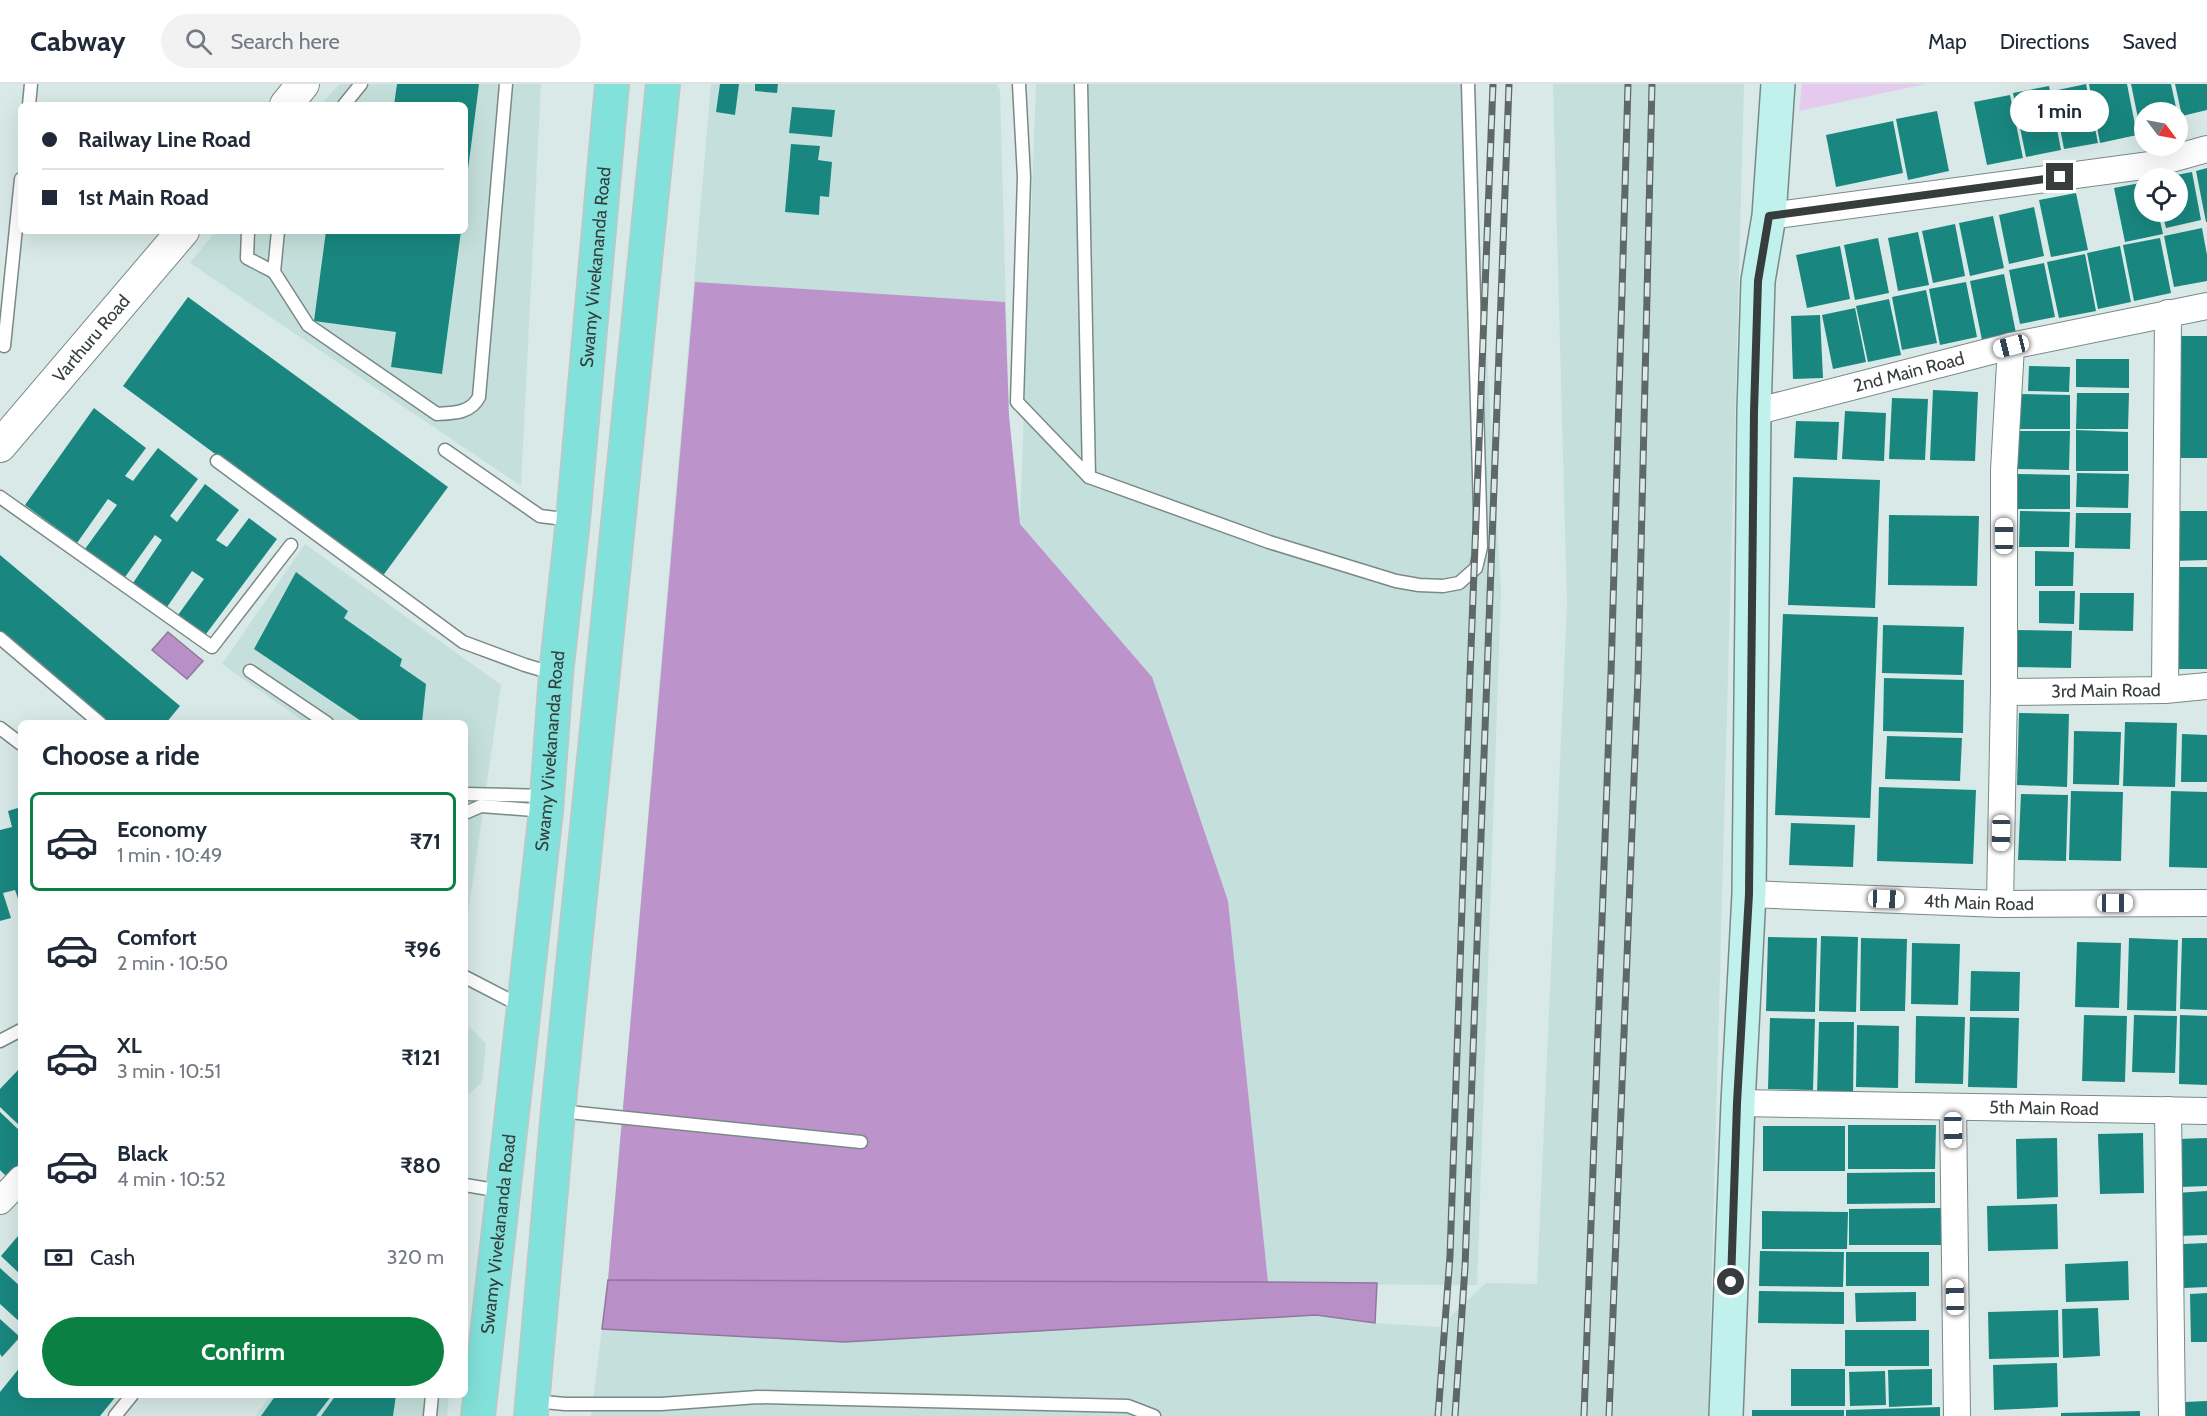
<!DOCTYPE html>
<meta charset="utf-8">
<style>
body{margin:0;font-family:Cabin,sans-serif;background:#f2f2f3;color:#1f2937;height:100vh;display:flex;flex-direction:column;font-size:22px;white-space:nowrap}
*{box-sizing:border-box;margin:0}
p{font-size:20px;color:#747a83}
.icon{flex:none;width:33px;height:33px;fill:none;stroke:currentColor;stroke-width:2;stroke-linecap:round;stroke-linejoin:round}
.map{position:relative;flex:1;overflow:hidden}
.details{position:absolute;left:18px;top:636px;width:450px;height:678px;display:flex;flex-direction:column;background:#fff;border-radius:9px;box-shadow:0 6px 24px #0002}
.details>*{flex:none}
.guide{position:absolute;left:18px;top:18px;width:450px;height:132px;border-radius:9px;box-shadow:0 6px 24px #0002;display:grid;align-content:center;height:132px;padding:0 24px;background:#fff}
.needle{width:39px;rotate:122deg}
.buttons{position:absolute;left:2134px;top:18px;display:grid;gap:12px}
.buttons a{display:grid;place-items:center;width:54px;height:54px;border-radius:50%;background:#fff;box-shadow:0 6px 24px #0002;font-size:30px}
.end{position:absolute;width:27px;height:27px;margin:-14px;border:8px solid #363d3c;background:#fff;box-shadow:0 0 0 3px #fff}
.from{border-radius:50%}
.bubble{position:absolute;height:42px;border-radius:21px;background:#fff;box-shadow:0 6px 24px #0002;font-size:20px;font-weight:800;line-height:42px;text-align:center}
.car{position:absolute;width:18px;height:36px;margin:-18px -9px;border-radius:8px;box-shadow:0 0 4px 2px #0007;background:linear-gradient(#fff 24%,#345 0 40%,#fff 0 76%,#345 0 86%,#fff 0)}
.guide b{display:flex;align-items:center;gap:21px;height:57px;font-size:22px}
.guide b+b{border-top:2px solid #e0e1e3}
.guide i{width:15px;height:15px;background:#1f2937}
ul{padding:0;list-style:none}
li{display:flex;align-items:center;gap:18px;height:99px;margin:0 12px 9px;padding:0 12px;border:3px solid transparent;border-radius:9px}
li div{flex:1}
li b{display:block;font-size:22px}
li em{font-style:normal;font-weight:800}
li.active{border-color:#0b8043}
li>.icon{width:54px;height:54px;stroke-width:1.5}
h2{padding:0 24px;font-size:27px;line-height:72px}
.pay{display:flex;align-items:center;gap:15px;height:66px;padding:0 24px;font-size:22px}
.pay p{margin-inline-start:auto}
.button{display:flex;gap:12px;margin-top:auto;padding:12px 24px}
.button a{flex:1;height:69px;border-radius:36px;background:#0b8043;color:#fff;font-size:24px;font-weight:800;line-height:69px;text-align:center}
header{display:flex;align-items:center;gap:36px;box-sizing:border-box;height:84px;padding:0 30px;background:#fff;border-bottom:2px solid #e0e1e3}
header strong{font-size:28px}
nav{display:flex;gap:33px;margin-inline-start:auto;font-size:21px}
.search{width:420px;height:54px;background:#f2f2f3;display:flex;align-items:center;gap:15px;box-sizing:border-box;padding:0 21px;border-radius:33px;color:#747a83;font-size:22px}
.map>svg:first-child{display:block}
.built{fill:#c5e0dc}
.green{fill:#e4caee}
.forest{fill:#bd93cb}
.water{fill:#b98fc8;stroke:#92769e;stroke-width:1.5}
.building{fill:#19877f}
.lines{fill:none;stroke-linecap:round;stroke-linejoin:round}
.service-casing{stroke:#7a8987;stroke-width:15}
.minor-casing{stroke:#7a8987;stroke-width:28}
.tertiary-casing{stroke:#7a8987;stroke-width:34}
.secondary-casing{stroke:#7a8987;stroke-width:36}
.primary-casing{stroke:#c3c5c4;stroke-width:36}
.service{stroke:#fff;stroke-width:12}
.minor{stroke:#fff;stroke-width:26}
.tertiary{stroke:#fff;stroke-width:32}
.secondary{stroke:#c0f1ed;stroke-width:33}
.primary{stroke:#82e2db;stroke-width:33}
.rail-casing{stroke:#5e6866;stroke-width:7}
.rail{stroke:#d8e9e7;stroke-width:4.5;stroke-dasharray:14;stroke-linecap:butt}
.route{stroke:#363d3c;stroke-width:8}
.labels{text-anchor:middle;stroke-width:6;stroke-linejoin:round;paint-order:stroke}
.street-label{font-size:18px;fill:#363d3c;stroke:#d8e9e7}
</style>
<header>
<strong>Cabway</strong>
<div class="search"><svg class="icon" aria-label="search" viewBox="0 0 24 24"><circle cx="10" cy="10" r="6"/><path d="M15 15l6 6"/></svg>Search here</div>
<nav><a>Map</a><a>Directions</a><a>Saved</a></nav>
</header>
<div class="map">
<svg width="2207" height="1332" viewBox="0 0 2207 1332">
<rect width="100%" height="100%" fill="#d8e9e7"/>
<!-- built -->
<g class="built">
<polygon points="339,0 541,0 521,402 190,179 216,147 465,147 465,21 321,21"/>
<polygon points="711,0 997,0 1000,7 1009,332 1020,434 1036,0 1476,0 1478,123 1501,508 1477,1201 608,1196"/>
<polygon points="1553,0 1744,0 1708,1332 591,1332 602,1245 844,1258 1316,1231 1375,1239 1439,1243 1486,1199 1537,1200 1567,520"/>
<polygon points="305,460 501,601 465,852 465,639 306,639 222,580"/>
<polygon points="465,938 486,960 482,998 465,1014"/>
<polygon points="271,1311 449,1311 447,1332 255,1332"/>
</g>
<!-- green -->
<polygon class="green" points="1802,0 1925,0 1799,27"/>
<!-- forest -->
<polygon class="forest" points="695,198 1005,218 1009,332 1020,440 1152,593 1228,817 1268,1198 608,1196"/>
<!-- water -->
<g class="water">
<polygon points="168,548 203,577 187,595 152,566"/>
<polygon points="608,1196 1268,1198 1377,1199 1375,1239 1316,1231 844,1258 602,1245"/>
</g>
<!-- building -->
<g class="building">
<polygon points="397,0 479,0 466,101 465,21 394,21"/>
<polygon points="720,0 739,0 735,31 716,28"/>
<polygon points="755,0 778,0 777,9 755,7"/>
<polygon points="2086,0 2098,59 2064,65 2053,7"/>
<polygon points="2089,0 2127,0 2137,51 2100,59"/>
<polygon points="2131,0 2171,0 2177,28 2145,28 2145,49 2141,49"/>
<polygon points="2175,0 2207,0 2207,26 2182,32"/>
<polygon points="2049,2 2061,66 2026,73 2013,9"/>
<polygon points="2010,11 2023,74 1987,81 1974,18"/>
<polygon points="792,23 835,26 832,53 789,49"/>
<polygon points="1937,27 1949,87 1908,96 1896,35"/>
<polygon points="1893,37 1903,89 1836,103 1826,51"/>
<polygon points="791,60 820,62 818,76 832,78 829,113 820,112 819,131 785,128"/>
<polygon points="2207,84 2207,138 2206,138 2196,87"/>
<polygon points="2192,88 2201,136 2166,144 2162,128 2178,128 2178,94 2166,93"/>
<polygon points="2145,98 2145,128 2158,128 2163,150 2125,158 2114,104"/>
<polygon points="2076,109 2088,166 2051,173 2039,116"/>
<polygon points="2034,123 2044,172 2009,180 1999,131"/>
<polygon points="1993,132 2004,184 1970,192 1959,139"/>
<polygon points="1955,140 1965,192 1933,199 1922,147"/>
<polygon points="2202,144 2207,171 2207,197 2174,203 2164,152"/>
<polygon points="326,147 461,147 442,290 391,283 396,248 314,237"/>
<polygon points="1918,148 1929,201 1898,207 1888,154"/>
<polygon points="1878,154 1889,209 1855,216 1844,161"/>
<polygon points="2160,154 2171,209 2134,217 2123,161"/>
<polygon points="1840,162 1850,215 1807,224 1796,171"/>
<polygon points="2120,162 2131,218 2098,225 2087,169"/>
<polygon points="2085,170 2096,227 2059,234 2047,178"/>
<polygon points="2044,179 2055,233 2020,240 2009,186"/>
<polygon points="2004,190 2016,249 1982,256 1970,197"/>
<polygon points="1966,198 1977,253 1940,261 1929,205"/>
<polygon points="1926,206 1937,259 1902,266 1892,213"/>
<polygon points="188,213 448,403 382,493 123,302"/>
<polygon points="1889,215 1901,271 1868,278 1856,222"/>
<polygon points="1855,224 1866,278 1833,285 1822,231"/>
<polygon points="1820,231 1823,294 1793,295 1791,232"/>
<rect x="2170" y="252" width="37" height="122"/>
<polygon points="2076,275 2129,275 2129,304 2076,303"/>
<polygon points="2029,282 2070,283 2069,308 2028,307"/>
<polygon points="1933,306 1978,308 1975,377 1930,376"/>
<polygon points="2077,309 2129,309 2128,345 2076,345"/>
<polygon points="2019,310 2070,311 2070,345 2018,345"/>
<polygon points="1892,314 1928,315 1925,376 1889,375"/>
<polygon points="94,324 146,364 125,392 133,397 158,364 198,395 170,432 177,438 205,400 239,426 216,456 227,463 249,434 277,455 206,550 178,531 204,495 192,487 167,523 133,499 162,456 155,451 125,493 85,465 117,421 108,415 77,459 25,421"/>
<polygon points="1845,327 1886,329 1884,377 1842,375"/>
<polygon points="1796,337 1839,338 1837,376 1794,374"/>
<polygon points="2076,346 2128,348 2128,387 2076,387"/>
<polygon points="2016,347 2070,347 2069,386 2016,385"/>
<polygon points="2077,389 2129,390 2128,424 2076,423"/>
<polygon points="2017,390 2070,391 2070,425 2017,425"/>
<polygon points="1793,393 1880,396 1875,524 1788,521"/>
<polygon points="2020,427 2070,428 2069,463 2019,463"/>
<polygon points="2173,427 2207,427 2207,476 2173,477"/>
<polygon points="2076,429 2131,429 2130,465 2075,464"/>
<polygon points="1889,431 1979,432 1977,502 1888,501"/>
<polygon points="2035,467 2074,468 2073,502 2035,502"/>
<polygon points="0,471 180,622 166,639 106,639 0,550"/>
<polygon points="2171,483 2207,483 2207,585 2172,585"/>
<polygon points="296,488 348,527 344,534 402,575 400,582 426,600 422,639 364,639 254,565"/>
<polygon points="2039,507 2075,507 2074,540 2039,539"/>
<polygon points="2080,509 2134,509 2133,547 2079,546"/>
<polygon points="1783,530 1878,533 1870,734 1775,731"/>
<polygon points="1883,541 1964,543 1962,591 1882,589"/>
<polygon points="2014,546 2072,547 2071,584 2014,583"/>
<polygon points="1884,594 1964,596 1963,649 1883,647"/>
<polygon points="2019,629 2069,630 2067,703 2017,701"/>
<polygon points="2125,638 2177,639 2175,703 2123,702"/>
<polygon points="2074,647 2121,648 2119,701 2073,700"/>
<polygon points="2182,650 2207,651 2207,698 2181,698"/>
<polygon points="1887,652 1962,654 1960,697 1885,695"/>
<polygon points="1879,703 1976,706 1973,780 1877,777"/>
<polygon points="2071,707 2123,708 2121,777 2069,776"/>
<polygon points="2171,707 2207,708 2207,784 2169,783"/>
<polygon points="2021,710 2068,711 2066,777 2018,776"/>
<polygon points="21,723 21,823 15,806 3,809 11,834 0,837 0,746 12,743 8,727"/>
<polygon points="1791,739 1855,741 1853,783 1789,781"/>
<polygon points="1821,852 1858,853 1856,928 1819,927"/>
<polygon points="1768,853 1817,854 1815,928 1766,927"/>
<polygon points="1861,854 1907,855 1905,927 1860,927"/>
<polygon points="2129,854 2178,856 2176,927 2127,926"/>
<polygon points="2182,854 2207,854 2207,926 2180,925"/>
<polygon points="2077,858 2121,859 2119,924 2075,923"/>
<polygon points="1912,859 1960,860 1958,921 1911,920"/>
<polygon points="1971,887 2020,888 2019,927 1970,927"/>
<polygon points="2084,931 2127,932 2125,998 2082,997"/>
<polygon points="2134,931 2177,932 2175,989 2132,988"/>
<polygon points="2180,931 2207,932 2207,1001 2179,1000"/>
<polygon points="1916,932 1965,933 1963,1000 1915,999"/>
<polygon points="1970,933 2019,934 2017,1004 1968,1003"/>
<polygon points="1770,934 1815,935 1813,1006 1768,1005"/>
<polygon points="1819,938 1854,938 1853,1011 1817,1011"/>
<polygon points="1857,941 1899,942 1898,1004 1856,1003"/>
<polygon points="20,984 21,986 21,1043 0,1023 0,1005"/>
<polygon points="0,1028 21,1048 21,1078 7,1093 0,1086"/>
<polygon points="1848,1041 1936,1041 1935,1085 1848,1085"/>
<rect x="1763" y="1042" width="82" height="45"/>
<polygon points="2143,1049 2144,1109 2100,1110 2098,1050"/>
<polygon points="2057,1054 2058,1113 2017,1115 2016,1055"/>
<polygon points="2207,1054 2207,1102 2179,1103 2178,1055"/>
<polygon points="1935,1088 1935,1119 1847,1120 1847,1089"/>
<polygon points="2207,1107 2207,1151 2177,1152 2176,1109"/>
<polygon points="2057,1120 2058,1165 1988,1167 1987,1122"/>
<polygon points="1941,1124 1941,1161 1849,1161 1849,1125"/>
<polygon points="1762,1127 1848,1128 1847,1165 1762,1165"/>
<polygon points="18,1152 21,1155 21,1191 1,1172"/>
<polygon points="2207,1159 2207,1203 2184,1204 2183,1160"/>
<polygon points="1760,1167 1844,1168 1843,1203 1759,1202"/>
<rect x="1846" y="1168" width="83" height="34"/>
<polygon points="2128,1177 2129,1216 2066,1218 2065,1180"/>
<polygon points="0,1184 21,1203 21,1239 0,1220"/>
<polygon points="1759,1207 1844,1208 1844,1240 1758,1239"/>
<polygon points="1916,1208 1916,1237 1856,1238 1855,1209"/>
<polygon points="2207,1209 2207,1258 2191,1258 2190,1210"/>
<polygon points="2098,1224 2100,1272 2063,1274 2062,1225"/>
<polygon points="2058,1226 2059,1273 1989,1275 1988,1228"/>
<polygon points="0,1235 20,1253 2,1273 0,1270"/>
<rect x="1845" y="1246" width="84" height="36"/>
<polygon points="2057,1279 2058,1323 1994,1326 1993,1281"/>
<polygon points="21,1282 21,1311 117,1311 100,1332 0,1332 0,1308"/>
<rect x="1791" y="1285" width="54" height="37"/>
<polygon points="1932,1285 1932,1321 1889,1323 1888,1286"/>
<polygon points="1885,1287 1886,1321 1850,1322 1849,1288"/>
<polygon points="276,1311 332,1311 316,1332 261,1332"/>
<polygon points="336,1311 396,1311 393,1332 321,1332"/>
<polygon points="2207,1317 2207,1332 2185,1332 2185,1318"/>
<polygon points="1940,1323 1940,1332 1846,1332 1846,1326"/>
<rect x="1752" y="1326" width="92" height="6"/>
<polygon points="2140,1327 2140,1332 2061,1332 2061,1329"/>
</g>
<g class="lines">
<defs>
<g id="service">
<polyline points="1019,0 1024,93 1017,318 1089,393 1269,458 1396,497 1419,501 1443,502 1459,499 1476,484 1481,463 1468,0"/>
<polyline points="1081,0 1089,393"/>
<polyline points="29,21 31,0"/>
<polyline points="344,21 361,0"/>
<polyline points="248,147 247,174 274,188"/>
<path d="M278,147l-4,41 34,53 129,89c17,-1 34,-1 42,-17l27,-313"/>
<polyline points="4,262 21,95"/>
<polyline points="445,366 540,432 572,436"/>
<polyline points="217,377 463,558 525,581 555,590"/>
<polyline points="0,413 212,563 291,461"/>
<polyline points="0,554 100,639"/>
<polyline points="250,587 327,639"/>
<polyline points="0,644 21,660"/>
<polyline points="465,710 545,712"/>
<polyline points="465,729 481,722 546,727"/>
<polyline points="465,893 523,923"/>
<polyline points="0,957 21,946"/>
<polyline points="559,1027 861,1058"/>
<polyline points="465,1101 501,1107"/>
<polyline points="534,1317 565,1320 661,1320 758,1313 1128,1322 1154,1332"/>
<polyline points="115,1332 132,1311"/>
<polyline points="430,1332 432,1311"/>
</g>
<g id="minor">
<polyline points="1769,132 2150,81 2207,65"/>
<path id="s1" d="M1754,328l257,-66 196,-40"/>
<polyline points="2165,606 2168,229"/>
<path id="s2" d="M2004,608l161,-2 42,-4"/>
<path id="s3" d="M1749,810l251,10 207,-1"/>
<polyline points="2000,820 2004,608 2004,386 2011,262"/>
<path id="s4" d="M1738,1019l469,8"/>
<polyline points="1953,1023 1957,1332"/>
<polyline points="2168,1026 2172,1332"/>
<polyline points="0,1117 21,1095"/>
</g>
<g id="tertiary">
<polyline points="286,21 303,0"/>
<path id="s5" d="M0,362l183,-215"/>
</g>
<polyline id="secondary" points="1726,1332 1738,1019 1749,810 1754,328 1758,197 1769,132 1778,0"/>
<g id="primary">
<path id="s6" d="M478,1332l68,-605 10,-137 17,-154 39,-436"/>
<polyline points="531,1332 558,1027 663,0"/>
</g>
</defs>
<!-- service casing -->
<use href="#service" class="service-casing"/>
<!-- minor casing -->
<use href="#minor" class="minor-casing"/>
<!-- tertiary casing -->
<use href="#tertiary" class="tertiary-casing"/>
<!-- secondary casing -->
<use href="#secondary" class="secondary-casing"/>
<!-- primary casing -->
<use href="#primary" class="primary-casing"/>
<!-- service -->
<use href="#service" class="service"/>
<!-- minor -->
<use href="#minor" class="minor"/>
<!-- tertiary -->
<use href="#tertiary" class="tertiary"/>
<!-- secondary -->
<use href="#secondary" class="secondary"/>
<!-- primary -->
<use href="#primary" class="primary"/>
<defs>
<g id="rail">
<polyline points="1438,1332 1450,1172 1470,590 1493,0"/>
<polyline points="1455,1332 1465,1183 1509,0"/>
<polyline points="1584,1332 1611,590 1628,0"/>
<polyline points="1609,1332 1638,593 1652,0"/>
</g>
</defs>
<!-- rail casing -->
<use href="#rail" class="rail-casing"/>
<!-- rail -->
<use href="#rail" class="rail"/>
</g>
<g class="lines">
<!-- route -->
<polyline class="route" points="1731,1198 1737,1019 1749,810 1754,328 1758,197 1769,132 2060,93"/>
</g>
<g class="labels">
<!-- street labels -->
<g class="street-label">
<text dy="6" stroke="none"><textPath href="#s6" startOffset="1155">Swamy Vivekananda Road</textPath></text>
<text dy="6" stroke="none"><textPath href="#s5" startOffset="141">Varthuru Road</textPath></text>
<text dy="6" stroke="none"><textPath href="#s1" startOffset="160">2nd Main Road</textPath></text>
<text dy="6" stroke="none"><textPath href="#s2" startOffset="102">3rd Main Road</textPath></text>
<text dy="6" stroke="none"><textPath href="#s6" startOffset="669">Swamy Vivekananda Road</textPath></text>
<text dy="6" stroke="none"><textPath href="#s3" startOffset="230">4th Main Road</textPath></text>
<text dy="6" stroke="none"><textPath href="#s4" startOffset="306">5th Main Road</textPath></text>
<text dy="6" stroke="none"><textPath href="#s6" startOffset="183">Swamy Vivekananda Road</textPath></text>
</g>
</g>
</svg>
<div class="buttons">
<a><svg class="needle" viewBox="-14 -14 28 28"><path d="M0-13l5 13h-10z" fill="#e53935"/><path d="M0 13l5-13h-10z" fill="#747a83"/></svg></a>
<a><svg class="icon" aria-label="locate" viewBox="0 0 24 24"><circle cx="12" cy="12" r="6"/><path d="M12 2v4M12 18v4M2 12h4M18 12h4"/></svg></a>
</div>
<i class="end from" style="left:1731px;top:1198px"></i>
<i class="end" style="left:2060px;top:93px"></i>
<div class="bubble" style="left:2010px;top:6px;width:99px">1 min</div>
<i class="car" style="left:2011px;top:262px;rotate:256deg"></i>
<i class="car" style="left:2004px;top:452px;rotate:0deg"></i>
<i class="car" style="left:2001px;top:749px;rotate:181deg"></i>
<i class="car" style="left:1886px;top:815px;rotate:92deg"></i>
<i class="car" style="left:2115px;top:819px;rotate:90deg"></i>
<i class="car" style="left:1953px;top:1046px;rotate:179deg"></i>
<i class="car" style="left:1955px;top:1213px;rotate:359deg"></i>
<div class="guide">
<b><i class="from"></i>Railway Line Road</b>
<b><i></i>1st Main Road</b>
</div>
<section class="details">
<h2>Choose a ride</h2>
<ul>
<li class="active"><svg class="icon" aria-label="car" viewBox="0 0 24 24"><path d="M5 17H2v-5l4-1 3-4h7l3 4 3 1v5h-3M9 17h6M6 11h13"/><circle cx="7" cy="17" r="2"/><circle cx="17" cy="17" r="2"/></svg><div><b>Economy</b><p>1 min · 10:49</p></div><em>₹71</em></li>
<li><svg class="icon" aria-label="car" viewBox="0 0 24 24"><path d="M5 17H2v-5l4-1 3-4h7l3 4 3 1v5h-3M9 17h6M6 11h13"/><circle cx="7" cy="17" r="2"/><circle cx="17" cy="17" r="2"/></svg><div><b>Comfort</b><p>2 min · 10:50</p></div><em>₹96</em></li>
<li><svg class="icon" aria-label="car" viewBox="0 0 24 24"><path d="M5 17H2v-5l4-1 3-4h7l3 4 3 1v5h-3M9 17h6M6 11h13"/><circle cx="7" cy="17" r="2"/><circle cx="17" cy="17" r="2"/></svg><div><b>XL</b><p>3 min · 10:51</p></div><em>₹121</em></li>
<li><svg class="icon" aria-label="car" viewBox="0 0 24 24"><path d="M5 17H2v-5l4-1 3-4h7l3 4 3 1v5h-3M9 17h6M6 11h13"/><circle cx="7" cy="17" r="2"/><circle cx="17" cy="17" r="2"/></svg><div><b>Black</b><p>4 min · 10:52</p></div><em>₹80</em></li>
</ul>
<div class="pay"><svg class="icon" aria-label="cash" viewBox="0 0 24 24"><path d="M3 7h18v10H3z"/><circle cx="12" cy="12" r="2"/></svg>Cash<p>320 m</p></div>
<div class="button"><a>Confirm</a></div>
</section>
</div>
